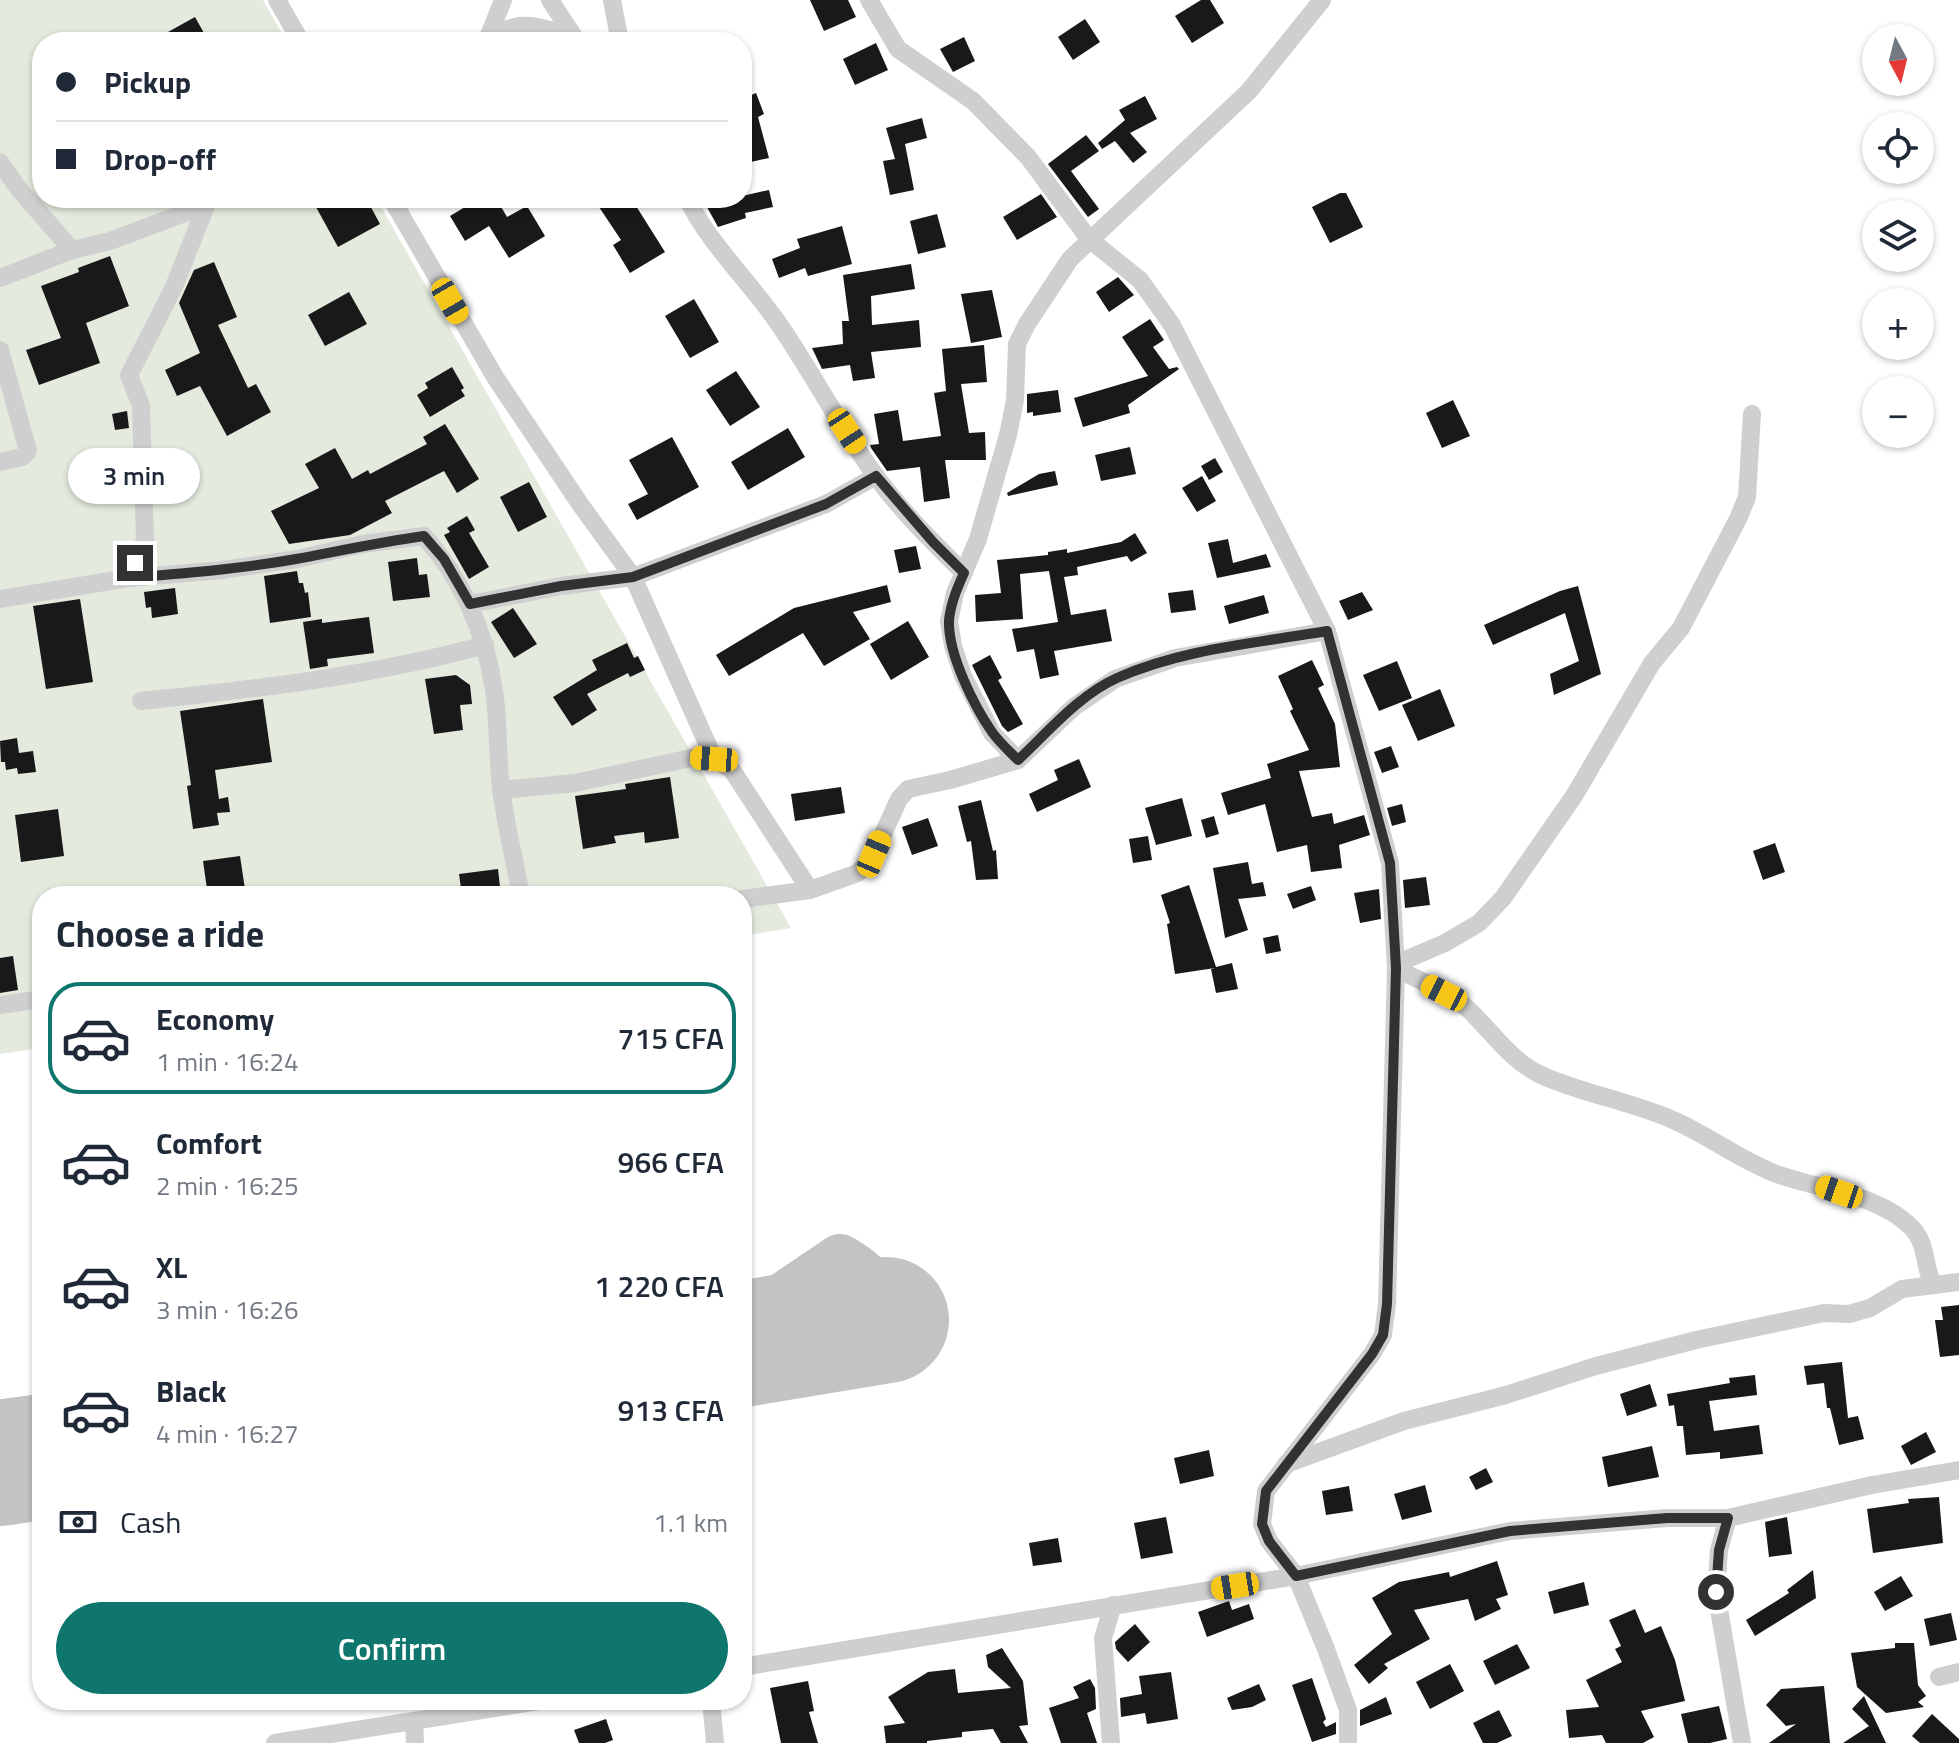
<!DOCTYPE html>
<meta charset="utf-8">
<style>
body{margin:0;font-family:"Titillium Web",sans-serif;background:#f2f2f3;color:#1f2937;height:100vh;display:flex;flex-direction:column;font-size:30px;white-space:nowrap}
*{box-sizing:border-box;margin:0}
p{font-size:26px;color:#747a83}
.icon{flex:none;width:44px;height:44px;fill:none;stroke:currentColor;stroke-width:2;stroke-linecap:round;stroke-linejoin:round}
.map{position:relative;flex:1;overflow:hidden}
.side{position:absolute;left:32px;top:886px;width:720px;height:824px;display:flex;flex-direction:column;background:#fff;border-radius:32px;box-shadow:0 2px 6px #0004}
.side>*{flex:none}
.banner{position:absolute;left:32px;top:32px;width:720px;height:176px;border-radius:32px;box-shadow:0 2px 6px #0004;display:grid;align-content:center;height:176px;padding:0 24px;background:#fff}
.needle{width:52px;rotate:173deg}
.fabs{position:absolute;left:1862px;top:24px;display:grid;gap:16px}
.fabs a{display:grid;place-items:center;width:72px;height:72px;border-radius:50%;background:#fff;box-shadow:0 2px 6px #0004;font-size:40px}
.end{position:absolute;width:36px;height:36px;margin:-18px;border:10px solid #323232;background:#fff;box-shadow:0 0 0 4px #fff}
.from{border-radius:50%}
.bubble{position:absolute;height:56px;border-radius:28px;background:#fff;box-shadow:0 2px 6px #0004;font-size:26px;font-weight:600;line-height:56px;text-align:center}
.car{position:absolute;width:24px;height:48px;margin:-24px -12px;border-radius:10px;box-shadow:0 0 6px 2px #0007;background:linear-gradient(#f5c518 24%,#345 0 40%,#f5c518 0 76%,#345 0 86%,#f5c518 0)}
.banner b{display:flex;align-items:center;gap:28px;height:76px;font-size:30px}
.banner b+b{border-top:2px solid #e0e1e3}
.banner i{width:20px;height:20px;background:#1f2937}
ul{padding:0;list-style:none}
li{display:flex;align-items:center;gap:24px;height:112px;margin:0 16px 12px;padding:0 8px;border:4px solid transparent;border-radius:32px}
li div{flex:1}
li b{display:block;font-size:30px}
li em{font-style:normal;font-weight:600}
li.on{border-color:#0f766e}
li>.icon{width:72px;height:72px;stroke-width:1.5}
h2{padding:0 24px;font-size:36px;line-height:96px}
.pay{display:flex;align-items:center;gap:20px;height:88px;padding:0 24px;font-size:30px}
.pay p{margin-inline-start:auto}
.button{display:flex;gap:16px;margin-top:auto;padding:16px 24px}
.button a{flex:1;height:92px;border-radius:48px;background:#0f766e;color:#fff;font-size:32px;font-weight:600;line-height:92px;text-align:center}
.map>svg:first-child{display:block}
.green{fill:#e4ebde}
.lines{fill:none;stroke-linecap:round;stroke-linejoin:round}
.taxiway{stroke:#c3c3c3;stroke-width:50}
.runway{stroke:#c3c3c3;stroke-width:126}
.building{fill:#191919}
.street{stroke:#cfcfcf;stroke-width:18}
.route{stroke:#323232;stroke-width:10}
</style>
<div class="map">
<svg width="1959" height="1743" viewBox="0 0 1959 1743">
<rect width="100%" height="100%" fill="#fff"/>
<!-- green -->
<polygon class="green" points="0,0 263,0 287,42 42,42 42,198 376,198 791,928 742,936 742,896 42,896 42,1048 0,1054"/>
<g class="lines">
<!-- taxiway -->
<path class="taxiway" d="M742,1325l98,-66c14,8 30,18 34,35 9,30 -15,59 -44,65 -20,3 -48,-12 -66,-19"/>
<!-- runway -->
<g class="runway">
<polyline points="742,1344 886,1320"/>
<polyline points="0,1463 42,1457"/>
</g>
</g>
<!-- building -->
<g class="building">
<polygon points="810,0 848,0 856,17 824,31"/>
<polygon points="1201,0 1210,0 1224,23 1192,43 1175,16"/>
<polygon points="195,17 209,42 150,42"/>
<polygon points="1085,19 1100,42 1073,60 1058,37"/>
<polygon points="964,37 975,61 953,72 940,49"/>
<polygon points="876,43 888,70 855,85 843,59"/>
<polygon points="756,93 764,114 758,117 769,158 742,164 742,99"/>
<polygon points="1145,96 1157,119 1130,133 1147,152 1133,163 1115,141 1102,149 1098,143 1125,120 1119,110"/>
<polygon points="922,118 927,138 905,144 914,190 890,195 883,161 895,159 886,128"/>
<polygon points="1086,135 1099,151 1071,171 1099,209 1088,217 1048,164"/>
<polygon points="769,190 773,207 745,213 746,218 718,227 702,198 742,198 742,196"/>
<polygon points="1340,193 1346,193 1363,227 1330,243 1312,207"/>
<polygon points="1041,194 1057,217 1017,240 1003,217"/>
<polygon points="311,198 366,198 380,224 338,247"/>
<polygon points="480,198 496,198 507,217 527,206 545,236 509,258 489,226 465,241 450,216"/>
<polygon points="593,198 631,198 665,252 630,273 613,245 621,240"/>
<polygon points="937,214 946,247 918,254 910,221"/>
<polygon points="842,226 852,264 808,276 805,268 779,278 772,259 800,248 797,239"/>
<polygon points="110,256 129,306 86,323 100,363 39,385 26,350 61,338 41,286 79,272 78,268"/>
<polygon points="214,262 237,317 218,325 248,388 256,384 271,412 227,436 200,386 177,396 165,370 200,353 179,303 194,270"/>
<polygon points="911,264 915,289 871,296 872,325 919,320 921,347 871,352 875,378 853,381 850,365 822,369 812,348 843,344 842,321 849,321 843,275"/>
<polygon points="1118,277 1134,295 1109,312 1096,292"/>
<polygon points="992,290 1002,337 971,343 961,294"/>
<polygon points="349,292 367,324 325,346 308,315"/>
<polygon points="694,299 719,342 690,358 665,316"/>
<polygon points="1150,319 1164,340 1153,347 1169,369 1177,367 1179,369 1128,405 1130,413 1083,427 1074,398 1148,376 1122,337"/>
<polygon points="984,345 987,382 961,384 969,433 985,432 986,460 945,460 950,498 924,502 920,467 887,471 871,448 870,445 879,444 874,414 898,410 903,441 941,436 934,393 946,391 942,349"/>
<polygon points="452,367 464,388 461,390 465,396 430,417 417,395 428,388 425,383"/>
<polygon points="736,371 760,407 730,426 706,390"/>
<polygon points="1058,390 1061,412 1033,416 1033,412 1027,413 1027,394"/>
<polygon points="1453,400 1470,436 1442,448 1426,413"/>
<polygon points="127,411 129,428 115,430 112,414"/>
<polygon points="445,424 479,479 457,493 444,471 385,501 392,513 350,535 289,544 271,511 319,488 305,464 335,448 352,479 368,470 370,474 427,444 423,437"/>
<polygon points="788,428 805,457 748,490 731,462"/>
<polygon points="672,437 699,487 637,520 628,504 648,494 629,460"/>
<polygon points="1130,447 1136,474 1101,481 1095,455"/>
<polygon points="1215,458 1223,472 1209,480 1201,466"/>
<polygon points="1055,471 1058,485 1008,496 1007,493 1039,474"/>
<polygon points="1202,476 1216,501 1197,512 1182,488"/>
<polygon points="529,482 547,517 518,532 500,497"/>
<polygon points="467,516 475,530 469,533 489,567 469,579 444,535 450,532 447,528"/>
<polygon points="1135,533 1147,553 1131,562 1127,556 1077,567 1078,575 1064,577 1071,615 1106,609 1112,641 1054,651 1059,675 1040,679 1034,649 1017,652 1012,629 1058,622 1049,571 1020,574 1023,619 976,622 975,595 1001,593 997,560 1048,555 1048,552 1067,549 1067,553 1121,542"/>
<polygon points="1228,539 1233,563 1266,554 1271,567 1217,578 1208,543"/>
<polygon points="916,546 921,569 899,573 894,550"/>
<polygon points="417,558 419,575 427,574 430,597 393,601 388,562"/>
<polygon points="297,571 299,583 303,583 305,593 308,592 311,617 270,623 264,576"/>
<polygon points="887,585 891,602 853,612 870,639 824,666 803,633 729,676 716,655 794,608"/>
<polygon points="1578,586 1601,674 1554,695 1550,674 1579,661 1565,613 1493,645 1484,625 1560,591"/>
<polygon points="175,588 178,614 152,618 151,607 146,608 144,592"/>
<polygon points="1193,590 1196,610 1171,613 1168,593"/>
<polygon points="1362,592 1373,610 1348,620 1339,601"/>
<polygon points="1264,595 1269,613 1229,624 1224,606"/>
<polygon points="80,599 93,682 46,689 33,606"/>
<polygon points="513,608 537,644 514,658 491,622"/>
<polygon points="369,617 374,653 327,659 328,666 310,669 303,622 322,619 322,623"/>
<polygon points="908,621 929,657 891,680 870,644"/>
<polygon points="627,643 634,658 638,656 645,670 630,677 628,673 587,694 597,710 572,726 553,697 597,670 592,660"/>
<polygon points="990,655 1002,678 998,680 1023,724 1008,732 1002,726 972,665"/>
<polygon points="1312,660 1324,685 1318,688 1335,724 1340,767 1299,771 1312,817 1332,813 1334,824 1364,815 1370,835 1339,845 1342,868 1311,872 1307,845 1277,852 1265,804 1228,815 1221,793 1271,778 1267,764 1309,750 1290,711 1293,709 1278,676"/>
<polygon points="1397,661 1412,698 1379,711 1363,675"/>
<polygon points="456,675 470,685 472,704 460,705 463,730 434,734 425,679"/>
<polygon points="1440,689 1455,726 1418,741 1402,705"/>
<polygon points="263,699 272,762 215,770 219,799 228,797 230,812 217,813 219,825 193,829 187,786 191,785 180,711"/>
<polygon points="17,738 19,753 33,751 36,772 18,774 17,768 6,770 5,762 1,762 0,741"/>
<polygon points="1391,746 1399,767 1382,773 1374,752"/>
<polygon points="1079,759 1091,787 1037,812 1029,794 1058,780 1054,770"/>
<polygon points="670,777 679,838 645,843 644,832 614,836 616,843 583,849 575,796 626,789 625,784"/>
<polygon points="841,787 845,813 795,821 791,794"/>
<polygon points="1182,798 1192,836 1156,845 1145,808"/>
<polygon points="981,800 993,851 996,850 998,879 976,880 971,841 967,842 958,806"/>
<polygon points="1402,804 1406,822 1392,826 1387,808"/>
<polygon points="58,809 64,856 21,862 15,815"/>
<polygon points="1214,816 1219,834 1206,838 1201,820"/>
<polygon points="928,818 938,846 912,855 902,827"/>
<polygon points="1148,836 1152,860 1133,863 1129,839"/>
<polygon points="1775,843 1785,872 1763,880 1753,851"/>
<polygon points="240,856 246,896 208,896 203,861"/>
<polygon points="1248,862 1252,884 1263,882 1266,896 1238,899 1248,930 1225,938 1213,868"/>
<polygon points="498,869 501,896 462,896 459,874"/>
<polygon points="1426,877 1430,905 1405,908 1403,880"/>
<polygon points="1189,885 1216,967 1232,963 1238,989 1216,993 1211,969 1215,968 1175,974 1167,924 1170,923 1161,895"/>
<polygon points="1311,886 1316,900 1293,909 1287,894"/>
<polygon points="1379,889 1381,919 1360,923 1354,893"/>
<polygon points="1278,935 1281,951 1266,954 1263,938"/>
<polygon points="13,956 18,990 0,993 0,958"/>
<polygon points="1959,1305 1959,1355 1940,1357 1935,1320 1943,1320 1941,1307"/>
<polygon points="1842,1362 1848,1418 1858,1416 1864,1439 1839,1445 1830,1408 1827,1408 1824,1383 1807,1385 1804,1366"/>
<polygon points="1755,1375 1757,1395 1709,1401 1714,1431 1759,1425 1763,1454 1720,1459 1720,1452 1686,1455 1683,1426 1677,1426 1674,1405 1669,1406 1667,1394 1730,1383 1729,1378"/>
<polygon points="1650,1384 1657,1406 1627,1416 1620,1394"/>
<polygon points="1926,1432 1936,1452 1911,1465 1901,1446"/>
<polygon points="1652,1446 1659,1477 1608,1487 1602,1457"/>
<polygon points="1209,1450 1214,1476 1180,1484 1174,1458"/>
<polygon points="1486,1468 1493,1482 1476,1490 1469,1477"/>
<polygon points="1425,1485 1432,1512 1402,1520 1394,1494"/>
<polygon points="1349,1486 1353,1511 1326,1515 1322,1491"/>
<polygon points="1939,1497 1943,1543 1873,1553 1867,1509 1909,1503 1908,1499"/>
<polygon points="1166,1517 1173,1553 1141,1559 1134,1523"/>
<polygon points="1787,1517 1792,1554 1769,1557 1765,1522"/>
<polygon points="1058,1538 1062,1562 1033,1566 1029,1543"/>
<polygon points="1497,1561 1508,1595 1496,1599 1501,1609 1475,1621 1468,1599 1414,1610 1430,1639 1384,1664 1388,1668 1369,1684 1354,1665 1392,1634 1372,1598 1399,1582 1449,1572 1450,1577"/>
<polygon points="1813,1570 1816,1598 1755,1636 1746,1620 1789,1593 1787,1590"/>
<polygon points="1901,1576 1913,1596 1885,1611 1874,1592"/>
<polygon points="1584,1582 1589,1605 1554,1614 1548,1592"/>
<polygon points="1229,1601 1232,1610 1249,1604 1254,1619 1207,1637 1198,1612"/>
<polygon points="1635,1609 1645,1633 1661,1626 1675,1660 1685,1701 1641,1711 1654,1737 1643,1743 1606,1743 1602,1735 1569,1738 1566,1710 1599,1707 1586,1680 1622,1662 1615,1649 1621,1646 1609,1620"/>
<polygon points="1951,1613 1957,1640 1930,1646 1924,1619"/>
<polygon points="1135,1624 1150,1642 1128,1662 1116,1649 1115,1642"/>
<polygon points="1895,1643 1914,1643 1918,1685 1926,1696 1918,1702 1924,1707 1886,1713 1857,1687 1851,1653 1895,1648"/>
<polygon points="1517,1644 1530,1668 1495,1685 1483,1661"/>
<polygon points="1002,1648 1023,1681 1028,1725 1019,1726 1028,1743 1001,1743 993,1729 962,1732 962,1737 927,1741 927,1743 886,1743 884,1726 905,1723 888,1697 928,1672 955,1669 958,1693 1011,1688 988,1667 986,1655"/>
<polygon points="1450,1664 1464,1691 1430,1709 1416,1682"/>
<polygon points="1171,1672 1178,1719 1147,1724 1145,1713 1121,1717 1120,1698 1142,1694 1139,1676"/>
<polygon points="1312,1678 1326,1719 1323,1722 1326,1727 1336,1722 1336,1734 1312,1742 1292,1685"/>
<polygon points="1090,1679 1095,1688 1096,1709 1087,1713 1097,1743 1061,1743 1049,1708 1079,1698 1073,1687"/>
<polygon points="808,1681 814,1711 809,1712 818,1743 781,1743 770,1688"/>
<polygon points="1259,1684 1266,1700 1252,1707 1232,1710 1227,1698"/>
<polygon points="1824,1686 1830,1743 1769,1743 1796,1724 1786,1726 1766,1705 1781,1689"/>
<polygon points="1864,1696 1869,1707 1886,1743 1843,1743 1869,1726 1852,1709"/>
<polygon points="1386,1697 1392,1714 1360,1726 1360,1710"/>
<polygon points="1719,1706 1727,1739 1710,1743 1688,1743 1681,1714"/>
<polygon points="1499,1710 1512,1736 1497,1743 1483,1743 1473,1723"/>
<polygon points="1932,1714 1959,1739 1959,1743 1920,1743 1912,1736"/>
<polygon points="606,1719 613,1740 605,1743 579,1743 574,1730"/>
</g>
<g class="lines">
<!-- street -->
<g class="street">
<polyline points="277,0 301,42"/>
<polyline points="550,0 576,40"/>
<polyline points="612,0 620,42"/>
<polyline points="869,0 898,49 973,101 1028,157 1089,239 1140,280 1172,325 1327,631 1390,863 1396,968 1387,1304 1383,1335 1372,1354 1266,1491 1262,1524 1269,1541 1296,1576 1326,1649 1348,1710 1348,1743"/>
<polyline points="488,38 503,0"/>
<path d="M480,42c45,-24 46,-18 93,-5"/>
<polyline points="0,162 18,188 72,250"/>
<polyline points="391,198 495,377 580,504 633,577 826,504 876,476"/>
<path d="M687,198c20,43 61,82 89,122 36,51 64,108 102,159 25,34 56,64 86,94"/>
<polyline points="0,278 72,250 110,241 190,211 211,199"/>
<polyline points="0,350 28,451 22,457 0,462"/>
<polyline points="129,578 145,540 141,406 129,375 173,289 208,201"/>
<path d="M0,599l129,-21 93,-8 75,-11 66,-15 61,-8c39,44 61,96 70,154 5,32 3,65 7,98 4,36 14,72 20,108"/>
<polyline points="470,604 561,586 633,577 714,759"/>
<path d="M141,701c116,-12 231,-25 344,-56"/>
<polyline points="1018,760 992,733 963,676 953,646 949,621 955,593 978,539 1008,435 1015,400 1017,344 1027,324 1070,259 1249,91 1322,0"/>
<polyline points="501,790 575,783 691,758 714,759 732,770 810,890"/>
<polyline points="742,899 810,890 858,873 874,854 899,799 908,789 950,780 1018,760 1074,707 1115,679 1175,658 1327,631"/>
<polyline points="1396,968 1405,960 1445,943 1479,923 1503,898 1574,796 1652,663 1681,628 1738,519 1747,497 1752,414"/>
<path d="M1396,968c23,13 54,24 73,42 23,22 42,51 72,65 42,19 89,26 132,45 35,15 65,39 101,53 43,16 107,21 139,56 14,15 11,38 20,56"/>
<polyline points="0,1005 42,999"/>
<polyline points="1286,1464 1404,1421 1506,1395 1596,1366 1696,1340 1824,1313 1849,1314 1870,1308 1902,1289 1959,1282"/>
<polyline points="1728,1518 1719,1550 1716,1592 1742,1743"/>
<polyline points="742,1667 1296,1576 1510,1531 1667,1518 1728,1518 1872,1485 1959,1470"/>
<polyline points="1939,1677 1959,1672"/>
<polyline points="711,1700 715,1743"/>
<polyline points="414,1722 415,1743"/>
<polyline points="275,1743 545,1700"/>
<polyline points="1111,1743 1103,1638 1113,1605"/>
</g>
</g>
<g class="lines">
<!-- route -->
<path class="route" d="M135,563l-6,15c56,-5 111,-9 167,-19 43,-8 85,-17 128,-23l20,23 26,45 91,-18 72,-9 193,-73 50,-28 57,66 31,31c-7,15 -14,32 -15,48 -1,33 25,85 43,111 7,10 17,19 26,28 30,-28 61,-65 99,-82 65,-29 140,-35 210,-47l63,232 6,105 -9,336 -4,31 -11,19 -106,137 -4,33 7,17 27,35 214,-45 157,-13h61l-9,32 -3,42"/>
</g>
</svg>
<div class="fabs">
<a><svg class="needle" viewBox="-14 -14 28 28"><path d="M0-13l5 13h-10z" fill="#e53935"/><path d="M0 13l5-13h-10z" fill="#747a83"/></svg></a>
<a><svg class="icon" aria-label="locate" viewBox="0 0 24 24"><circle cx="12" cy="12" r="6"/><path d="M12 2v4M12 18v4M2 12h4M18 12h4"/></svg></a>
<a><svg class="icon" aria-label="layers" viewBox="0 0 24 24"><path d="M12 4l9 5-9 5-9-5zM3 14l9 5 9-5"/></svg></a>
<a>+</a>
<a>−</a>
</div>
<i class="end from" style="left:1716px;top:1592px"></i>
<i class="end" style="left:135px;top:563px"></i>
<div class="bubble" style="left:68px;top:448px;width:132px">3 min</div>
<i class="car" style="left:450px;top:301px;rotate:150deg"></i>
<i class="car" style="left:847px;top:431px;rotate:147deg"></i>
<i class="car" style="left:714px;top:759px;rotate:274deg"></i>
<i class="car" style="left:874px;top:854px;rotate:23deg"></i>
<i class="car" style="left:1444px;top:993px;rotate:297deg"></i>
<i class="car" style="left:1839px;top:1192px;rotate:289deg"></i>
<i class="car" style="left:1235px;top:1586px;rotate:261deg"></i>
<div class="banner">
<b><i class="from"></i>Pickup</b>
<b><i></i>Drop-off</b>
</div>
<section class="side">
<h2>Choose a ride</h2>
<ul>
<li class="on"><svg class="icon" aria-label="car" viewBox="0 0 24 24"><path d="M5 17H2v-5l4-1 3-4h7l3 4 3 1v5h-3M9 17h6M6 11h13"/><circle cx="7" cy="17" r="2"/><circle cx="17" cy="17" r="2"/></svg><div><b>Economy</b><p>1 min · 16:24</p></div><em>715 CFA</em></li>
<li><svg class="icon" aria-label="car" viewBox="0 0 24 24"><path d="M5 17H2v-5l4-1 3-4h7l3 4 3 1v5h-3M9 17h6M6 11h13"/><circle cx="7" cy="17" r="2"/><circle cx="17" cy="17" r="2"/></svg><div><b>Comfort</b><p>2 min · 16:25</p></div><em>966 CFA</em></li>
<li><svg class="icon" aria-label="car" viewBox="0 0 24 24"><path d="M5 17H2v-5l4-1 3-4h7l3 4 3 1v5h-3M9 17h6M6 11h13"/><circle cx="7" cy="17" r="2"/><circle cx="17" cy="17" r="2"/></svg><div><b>XL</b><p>3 min · 16:26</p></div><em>1 220 CFA</em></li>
<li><svg class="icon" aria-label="car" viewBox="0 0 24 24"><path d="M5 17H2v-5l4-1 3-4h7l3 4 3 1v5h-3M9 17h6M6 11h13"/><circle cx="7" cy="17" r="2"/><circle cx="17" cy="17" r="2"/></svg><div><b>Black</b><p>4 min · 16:27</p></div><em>913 CFA</em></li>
</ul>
<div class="pay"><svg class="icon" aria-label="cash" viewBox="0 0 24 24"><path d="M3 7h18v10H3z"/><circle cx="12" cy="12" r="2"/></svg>Cash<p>1.1 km</p></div>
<div class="button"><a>Confirm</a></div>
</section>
</div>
